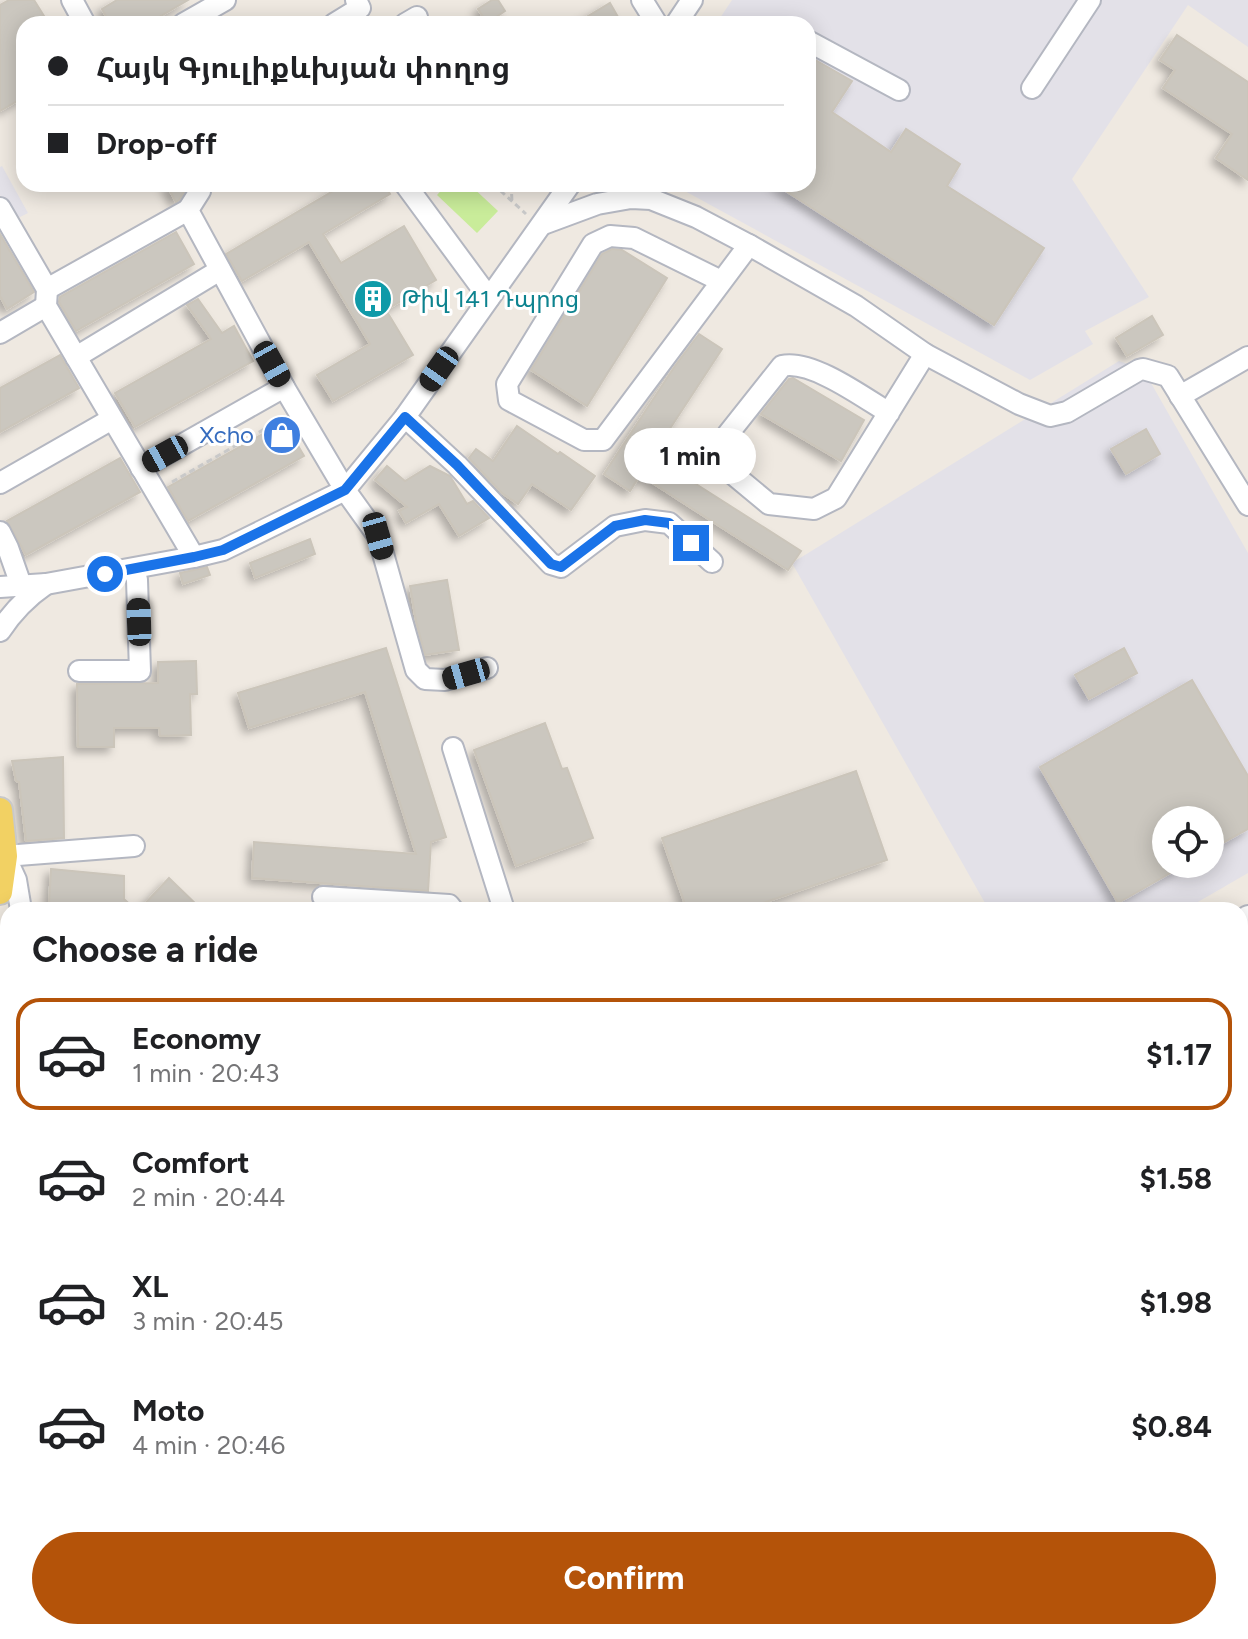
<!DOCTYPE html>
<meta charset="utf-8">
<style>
body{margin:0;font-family:Figtree,"Noto Sans Armenian",sans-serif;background:#f2f2f2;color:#202124;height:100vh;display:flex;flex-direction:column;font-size:30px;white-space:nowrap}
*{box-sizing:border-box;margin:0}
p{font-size:26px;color:#757577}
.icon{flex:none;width:44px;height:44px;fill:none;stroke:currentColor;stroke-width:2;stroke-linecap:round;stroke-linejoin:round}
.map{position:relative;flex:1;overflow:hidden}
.sheet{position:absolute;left:0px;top:902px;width:1248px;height:738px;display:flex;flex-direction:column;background:#fff;border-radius:24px 24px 0 0;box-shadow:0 4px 20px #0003}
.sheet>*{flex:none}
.banner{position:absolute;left:16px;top:16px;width:800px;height:176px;border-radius:24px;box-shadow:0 4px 20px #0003;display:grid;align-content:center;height:176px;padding:0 32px;background:#fff}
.controls{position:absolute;left:1152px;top:806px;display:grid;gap:16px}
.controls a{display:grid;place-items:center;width:72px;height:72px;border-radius:50%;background:#fff;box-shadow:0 4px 20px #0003;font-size:40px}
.end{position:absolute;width:36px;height:36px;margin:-18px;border:10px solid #1a73e8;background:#fff;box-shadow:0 0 0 4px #fff}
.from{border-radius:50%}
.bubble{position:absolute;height:56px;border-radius:28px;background:#fff;box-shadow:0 4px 20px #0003;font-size:26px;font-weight:700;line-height:56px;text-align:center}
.car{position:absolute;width:24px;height:48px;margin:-24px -12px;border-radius:10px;box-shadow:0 0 6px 2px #0007;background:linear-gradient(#222 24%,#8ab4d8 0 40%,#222 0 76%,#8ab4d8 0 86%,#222 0)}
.banner b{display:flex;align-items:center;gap:28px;height:76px;font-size:30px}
.banner b+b{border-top:2px solid #e0e0e0}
.banner i{width:20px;height:20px;background:#202124}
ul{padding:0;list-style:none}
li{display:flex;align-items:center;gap:24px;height:112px;margin:0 16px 12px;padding:0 16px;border:4px solid transparent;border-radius:24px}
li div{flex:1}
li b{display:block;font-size:30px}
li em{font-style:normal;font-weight:700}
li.active{border-color:#b45309}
li>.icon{width:72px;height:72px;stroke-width:1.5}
h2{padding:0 32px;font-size:36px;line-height:96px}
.cta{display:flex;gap:16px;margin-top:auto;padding:16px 32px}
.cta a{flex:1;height:92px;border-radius:48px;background:#b45309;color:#fff;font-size:32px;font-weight:700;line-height:92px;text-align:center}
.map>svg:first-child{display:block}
.industrial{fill:#e3e1e8;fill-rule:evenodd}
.green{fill:#b6e59e}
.pitch{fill:#c9ec9a}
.building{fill:#cbc7bf;stroke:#cbc5ba;stroke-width:2;filter:url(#shadow)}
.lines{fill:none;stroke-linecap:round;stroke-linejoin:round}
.minor-casing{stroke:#b4b7c1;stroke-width:24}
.major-casing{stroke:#c9c9c9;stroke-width:28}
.path{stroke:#c9c9c9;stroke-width:3;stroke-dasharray:6 4;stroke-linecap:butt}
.minor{stroke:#fff;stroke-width:20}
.major{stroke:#f2d163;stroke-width:24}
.route{stroke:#1a73e8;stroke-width:10}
.labels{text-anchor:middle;stroke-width:6;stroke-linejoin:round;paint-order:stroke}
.culture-label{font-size:24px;fill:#0d838f;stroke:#fff;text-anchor:start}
.shop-label{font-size:24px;fill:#366cbe;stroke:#fff;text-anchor:end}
</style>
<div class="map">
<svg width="1248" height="1639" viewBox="0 0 1248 1639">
<defs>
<filter id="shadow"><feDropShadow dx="-5" dy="5" stdDeviation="4" flood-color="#0004"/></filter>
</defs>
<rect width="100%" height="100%" fill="#efe9e1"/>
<!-- industrial -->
<g class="industrial">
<polygon points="732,0 1248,0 1248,47 1188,5 1072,179 1149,297 1085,331 1093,344 1030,380 672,184 808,184 808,24 716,24"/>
<polygon points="2,166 28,213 14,220 0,195 0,167"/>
<path d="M1119,361l24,8 105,184v320l-64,37h-195l-197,-347zM1166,820h44v44h-44z"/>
<polygon points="8,1247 8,1632 892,1632 889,1639 0,1639 0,1266"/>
</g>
<!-- green -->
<polygon class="green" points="0,1141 8,1143 8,1196 0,1202"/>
<!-- pitch -->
<polygon class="pitch" points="447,184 469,184 498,211 477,233 437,195"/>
<!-- building -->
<g class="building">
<polygon points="9,0 34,0 49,24 24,24 24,97 0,111 0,5"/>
<polygon points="117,0 188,0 147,24 110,24 102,9"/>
<polygon points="492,0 498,0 505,11 487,23 478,9"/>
<polygon points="610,3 622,24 575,24"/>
<polygon points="1177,35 1248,82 1248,180 1216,158 1232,134 1163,88 1175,70 1160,60"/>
<polygon points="812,58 852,81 832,112 891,152 906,129 960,164 947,186 1044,248 994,325 775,184 808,184 808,64"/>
<polygon points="166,184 183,184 185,191 179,200 176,202"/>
<polygon points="345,184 384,184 390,194 323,234 341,263 404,226 436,280 386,310 413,355 333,401 317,375 370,344 309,242 242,281 226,254"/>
<polygon points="176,232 194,264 76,331 59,302 60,297"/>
<polygon points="0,234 34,292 7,309 0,296"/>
<polygon points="612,249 622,250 667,278 587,406 531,370 602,254"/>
<polygon points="198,299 222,333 234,326 253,361 135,427 115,393 211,339 187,305"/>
<polygon points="1152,316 1163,335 1127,356 1116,338"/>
<polygon points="699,334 722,349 652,456 801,551 788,570 640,475 630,491 604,474 675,366"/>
<polygon points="60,355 79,388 0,432 0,388"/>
<polygon points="793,378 864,420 841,461 761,414 789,379"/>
<polygon points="284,422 304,456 188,521 168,487"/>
<polygon points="517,426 558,454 560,452 595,476 571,510 532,484 518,504 502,493 469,458 476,449 493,461"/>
<polygon points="1146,429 1160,454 1126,474 1111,449"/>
<polygon points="120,458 140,492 26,555 7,521"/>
<polygon points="387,466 405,481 430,466 450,476 467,504 473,501 489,518 459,536 439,504 406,523 399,511 407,507 375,480"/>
<polygon points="310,539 315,554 255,578 250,563"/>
<polygon points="207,567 210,575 183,584 180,573"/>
<polygon points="447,580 459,650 425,655 416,621 410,586"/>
<polygon points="386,648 446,837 431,842 428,891 252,878 254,842 416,854 365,692 249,728 238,693"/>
<polygon points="1124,648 1137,673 1089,699 1075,675"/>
<polygon points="196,661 197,694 190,694 191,735 160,736 159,728 114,728 114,747 78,747 77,684 158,683 158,662"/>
<polygon points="1192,680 1248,776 1248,829 1210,850 1210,820 1166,820 1166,864 1186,864 1118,903 1040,767"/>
<polygon points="545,723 562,769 567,768 593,838 516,866 474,750"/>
<polygon points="63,757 64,838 26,841 19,782 16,781 12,761"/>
<polygon points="856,771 887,860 743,910 687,910 662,838"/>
<polygon points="51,869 124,876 124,899 136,910 54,910 49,903"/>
<polygon points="169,878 202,910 139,910"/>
</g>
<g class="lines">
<defs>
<g id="minor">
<polyline points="72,0 85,24"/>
<polyline points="642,0 657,24"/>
<polyline points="183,24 225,0"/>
<polyline points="334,24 360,8 356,0"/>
<polyline points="405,24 417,17"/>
<polyline points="676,24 692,0"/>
<polyline points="808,41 899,90"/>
<polyline points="1032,88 1090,0"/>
<polyline points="196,184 200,191 188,210 190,214 284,387 345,490 378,536 416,670 425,679 445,680 487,668"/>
<polyline points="405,184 489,298"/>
<polyline points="0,208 47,289 46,306 194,557"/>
<polyline points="543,224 597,204 631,198 651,199 696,217 749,245 856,306 925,354 1019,404 1050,416 1067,412 1139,370 1143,369 1168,376 1248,505"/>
<polyline points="721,281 634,238 610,236 593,244 507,384 509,400 584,440 603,440 749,245"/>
<polyline points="47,289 188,210"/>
<polyline points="0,333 46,306"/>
<polyline points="76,357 220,270"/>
<polyline points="1180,396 1248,357"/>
<path d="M889,413c-26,-16 -78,-54 -107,-47l-54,68 -5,11 -1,20 47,39 45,5 22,-11 89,-144"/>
<polyline points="405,417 457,465 551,564 561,567 615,526 645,520 669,523 712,562"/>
<polyline points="141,468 284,387"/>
<polyline points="0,483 112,419"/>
<polyline points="0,532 8,548 21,585"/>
<polyline points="0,587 46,584 194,557 223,550 345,490 405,417 570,184"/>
<path d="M0,631c13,-20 27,-34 46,-47"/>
<polyline points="79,671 140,671 137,580 134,569"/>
<polyline points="453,748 504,910"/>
<polyline points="323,897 449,905 453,910"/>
<polyline points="21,910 16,880 5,856 134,846"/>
<polyline points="1240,921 1248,916"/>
<polyline points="1240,1120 1248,1131"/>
<polyline points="1240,1553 1248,1552"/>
<polyline points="1188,1632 1200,1639"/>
<polyline points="970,1634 971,1632"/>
<polyline points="464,1639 465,1632"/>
<polyline points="946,1639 948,1632"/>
</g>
<g id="major">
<polyline points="0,810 5,856 0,892"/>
<polyline points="1240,966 1248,961"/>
<polyline points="1240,1001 1248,997"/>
<polyline points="0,1072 8,1076"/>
<polyline points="0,1113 8,1117"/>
<polyline points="0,1222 8,1213"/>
</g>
</defs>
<!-- minor casing -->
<use href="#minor" class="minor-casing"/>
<!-- major casing -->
<use href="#major" class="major-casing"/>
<!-- path -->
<g class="path">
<polyline points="493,184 526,214"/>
<polyline points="511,184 512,201"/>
<polyline points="172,482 284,418"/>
<polyline points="3,973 6,953 8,959"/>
<polyline points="0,1158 8,1142"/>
</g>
<!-- minor -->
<use href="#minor" class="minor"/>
<!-- major -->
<use href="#major" class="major"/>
</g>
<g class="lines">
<!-- route -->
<polyline class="route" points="105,574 194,557 223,550 345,490 405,417 457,465 551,564 561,567 615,526 645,520 669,523 691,543"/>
</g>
<!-- icons -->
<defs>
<symbol id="building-disc" viewBox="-11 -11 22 22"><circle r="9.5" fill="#0f9aa8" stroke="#fff"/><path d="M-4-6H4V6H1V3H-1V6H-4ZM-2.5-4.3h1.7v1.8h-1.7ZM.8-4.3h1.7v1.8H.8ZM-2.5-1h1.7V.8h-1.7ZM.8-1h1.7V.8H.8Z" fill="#fff"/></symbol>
<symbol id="shop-disc" viewBox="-11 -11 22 22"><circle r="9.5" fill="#3f7fe0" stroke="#fff"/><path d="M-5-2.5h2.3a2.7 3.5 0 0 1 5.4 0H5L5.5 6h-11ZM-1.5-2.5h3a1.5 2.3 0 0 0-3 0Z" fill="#fff"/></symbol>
</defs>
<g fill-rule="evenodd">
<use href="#building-disc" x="351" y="277" width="44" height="44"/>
<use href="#shop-disc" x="260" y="413" width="44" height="44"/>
</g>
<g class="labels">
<!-- culture labels -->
<g class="culture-label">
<text x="401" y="307">Թիվ 141 Դպրոց</text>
</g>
<!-- shop labels -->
<g class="shop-label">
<text x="254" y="443">Xcho</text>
</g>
</g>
</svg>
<div class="controls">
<a><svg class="icon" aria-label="locate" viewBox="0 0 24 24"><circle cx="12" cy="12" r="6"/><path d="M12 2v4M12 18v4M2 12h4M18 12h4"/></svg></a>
</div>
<i class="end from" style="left:105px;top:574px"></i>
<i class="end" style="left:691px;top:543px"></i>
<div class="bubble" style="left:624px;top:428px;width:132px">1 min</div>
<i class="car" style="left:272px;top:364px;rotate:151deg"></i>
<i class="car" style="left:439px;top:369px;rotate:215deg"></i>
<i class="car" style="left:165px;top:454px;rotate:241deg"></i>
<i class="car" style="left:378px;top:536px;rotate:164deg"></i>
<i class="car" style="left:139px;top:622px;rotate:358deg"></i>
<i class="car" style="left:466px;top:674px;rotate:254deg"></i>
<div class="banner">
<b><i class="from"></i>Հայկ Գյուլիքևխյան փողոց</b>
<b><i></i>Drop-off</b>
</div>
<section class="sheet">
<h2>Choose a ride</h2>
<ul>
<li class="active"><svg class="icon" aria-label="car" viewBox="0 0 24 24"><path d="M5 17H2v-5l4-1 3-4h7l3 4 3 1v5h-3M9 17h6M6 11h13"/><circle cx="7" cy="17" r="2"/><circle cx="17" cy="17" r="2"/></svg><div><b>Economy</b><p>1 min · 20:43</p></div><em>$1.17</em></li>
<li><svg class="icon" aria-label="car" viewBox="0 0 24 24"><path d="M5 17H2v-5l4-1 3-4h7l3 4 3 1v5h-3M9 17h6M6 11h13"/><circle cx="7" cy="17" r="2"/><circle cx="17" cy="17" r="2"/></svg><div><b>Comfort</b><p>2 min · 20:44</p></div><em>$1.58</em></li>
<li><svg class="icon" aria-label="car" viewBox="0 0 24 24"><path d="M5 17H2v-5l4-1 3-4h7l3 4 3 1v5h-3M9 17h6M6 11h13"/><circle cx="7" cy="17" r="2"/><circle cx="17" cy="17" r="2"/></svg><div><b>XL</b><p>3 min · 20:45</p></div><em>$1.98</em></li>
<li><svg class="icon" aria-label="car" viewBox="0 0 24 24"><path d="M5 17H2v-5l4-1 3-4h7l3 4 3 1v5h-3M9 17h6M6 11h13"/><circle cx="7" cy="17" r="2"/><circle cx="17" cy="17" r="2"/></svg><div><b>Moto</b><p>4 min · 20:46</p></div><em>$0.84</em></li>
</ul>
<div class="cta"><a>Confirm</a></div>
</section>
</div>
